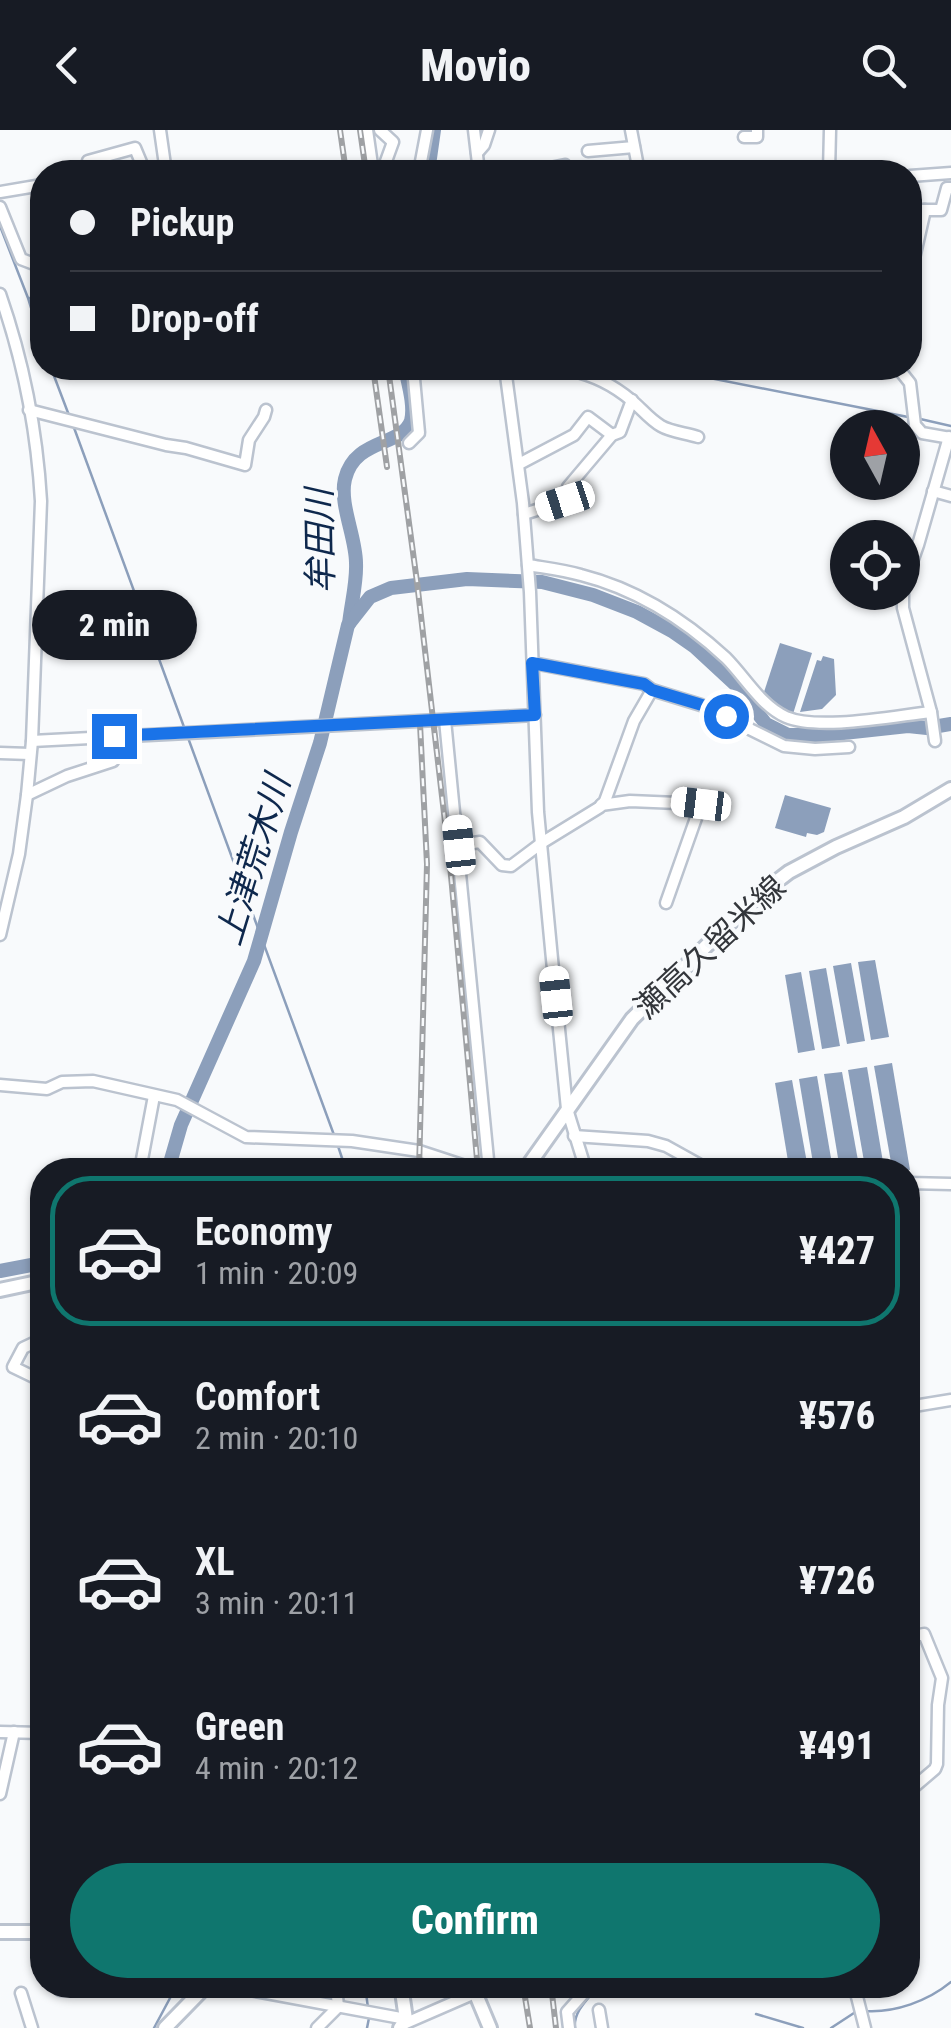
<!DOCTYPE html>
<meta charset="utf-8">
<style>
body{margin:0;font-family:"Roboto Condensed","Noto Sans JP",sans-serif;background:#242831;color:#f1f3f6;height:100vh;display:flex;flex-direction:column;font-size:38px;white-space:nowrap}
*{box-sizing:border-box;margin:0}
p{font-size:32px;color:#9ea1a6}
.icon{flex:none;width:55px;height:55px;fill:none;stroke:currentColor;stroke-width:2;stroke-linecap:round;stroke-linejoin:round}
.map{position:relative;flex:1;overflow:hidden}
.details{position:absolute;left:30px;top:1028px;width:890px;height:840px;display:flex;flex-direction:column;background:#171b24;border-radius:40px;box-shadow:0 2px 8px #0004}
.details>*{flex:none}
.hud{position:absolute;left:30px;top:30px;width:892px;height:220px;border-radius:40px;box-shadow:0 2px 8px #0004;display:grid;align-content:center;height:220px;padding:0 40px;background:#171b24}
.needle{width:65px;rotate:352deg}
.buttons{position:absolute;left:830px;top:280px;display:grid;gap:20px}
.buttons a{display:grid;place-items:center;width:90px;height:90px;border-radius:50%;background:#171b24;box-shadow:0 2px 8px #0004;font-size:50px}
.end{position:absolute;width:45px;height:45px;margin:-22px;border:12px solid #1a73e8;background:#fff;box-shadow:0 0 0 5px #fff}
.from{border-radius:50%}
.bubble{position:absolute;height:70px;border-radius:35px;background:#171b24;box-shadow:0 2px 8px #0004;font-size:32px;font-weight:800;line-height:70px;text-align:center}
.car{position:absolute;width:30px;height:60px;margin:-30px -15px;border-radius:12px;box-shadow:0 0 8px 2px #0007;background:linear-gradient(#fff 24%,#345 0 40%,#fff 0 76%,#345 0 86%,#fff 0)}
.hud b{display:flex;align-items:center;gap:35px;height:95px;font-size:38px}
.hud b+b{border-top:2px solid #363941}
.hud i{width:25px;height:25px;background:#f1f3f6}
ul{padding:18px 0 0;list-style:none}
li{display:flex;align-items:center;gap:30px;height:150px;margin:0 20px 15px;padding:0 20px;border:5px solid transparent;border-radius:40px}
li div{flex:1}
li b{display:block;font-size:38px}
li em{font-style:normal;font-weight:800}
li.selected{border-color:#0f766e}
li>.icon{width:90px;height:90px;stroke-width:1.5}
.primary-button{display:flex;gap:20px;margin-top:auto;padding:20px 40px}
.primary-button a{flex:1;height:115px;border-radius:60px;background:#0f766e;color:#fff;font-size:40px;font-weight:800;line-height:115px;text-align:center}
header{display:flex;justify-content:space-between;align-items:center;height:130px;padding:0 40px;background:#171b24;font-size:45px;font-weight:800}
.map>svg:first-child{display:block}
.water{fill:#8c9fbb}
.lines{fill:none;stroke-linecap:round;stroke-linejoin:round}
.stream{stroke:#8c9fbb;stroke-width:2.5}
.river{stroke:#8c9fbb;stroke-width:14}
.minor-casing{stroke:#bbc3cf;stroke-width:15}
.major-casing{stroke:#bbc3cf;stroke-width:18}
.minor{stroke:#fff;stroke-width:10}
.major{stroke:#fff;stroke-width:12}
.rail-casing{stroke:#9fa1a4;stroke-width:6}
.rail{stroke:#f8fafc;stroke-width:2.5;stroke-dasharray:8;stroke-linecap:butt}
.route{stroke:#1a73e8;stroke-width:12}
.labels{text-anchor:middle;stroke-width:8;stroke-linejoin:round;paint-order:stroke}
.street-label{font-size:32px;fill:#33363b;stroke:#f8fafc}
.water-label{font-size:35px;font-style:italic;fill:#0e284d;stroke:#f8fafc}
</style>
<header><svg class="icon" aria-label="back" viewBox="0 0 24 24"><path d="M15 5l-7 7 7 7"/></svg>Movio<svg class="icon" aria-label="search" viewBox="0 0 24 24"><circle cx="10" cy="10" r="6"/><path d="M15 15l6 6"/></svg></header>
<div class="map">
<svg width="951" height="1898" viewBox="0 0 951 1898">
<rect width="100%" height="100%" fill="#f8fafc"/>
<!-- water -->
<g class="water">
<polygon points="780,513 812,523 793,584 780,577 764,562"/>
<polygon points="823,526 834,529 836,565 822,579 800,582 817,530 821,531"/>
<polygon points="785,665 831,678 824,702 817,705 807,703 806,707 775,698"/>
<polygon points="875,830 889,907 871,910 858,832"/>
<polygon points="851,833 865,911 847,914 833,836"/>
<polygon points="826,838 840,916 822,919 809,841"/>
<polygon points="801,842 815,920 798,923 785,845"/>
<polygon points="892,933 910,1040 892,1038 874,936"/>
<polygon points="867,937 884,1038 865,1037 848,940"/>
<polygon points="842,942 859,1036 839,1034 824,944"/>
<polygon points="817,946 832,1034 813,1033 799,949"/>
<polygon points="792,950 807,1033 788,1031 775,953"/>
</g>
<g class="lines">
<!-- stream -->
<g class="stream">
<polyline points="0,96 28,168 42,214"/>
<polyline points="29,168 42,173"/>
<polyline points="51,238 70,288"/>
<polyline points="659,238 908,287"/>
<polyline points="916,288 951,296"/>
<polyline points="73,295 184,597"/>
<polyline points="187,605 334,1005"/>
<polyline points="337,1013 346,1040"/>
<polyline points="365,1855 368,1878"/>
<path d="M865,1881c30,2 63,-10 86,-29"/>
<polyline points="756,1884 803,1898"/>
<polyline points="154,1898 177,1855"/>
<polyline points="367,1898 369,1888"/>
<path d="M575,1898c-2,-17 14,-30 24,-43"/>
<polyline points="831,1898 857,1881"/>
</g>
<!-- river -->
<g class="river">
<polyline points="428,42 434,0"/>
<path d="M349,494c2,-20 8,-41 7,-61 0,-26 -17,-59 -11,-84 10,-41 56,-32 66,-58 4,-15 -3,-38 -6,-53"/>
<polyline points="168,1040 181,995 254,831 291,702 320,613 348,495 370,467 391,458 467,449 542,452 593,465 637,482 672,501 695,517 735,554 766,594 788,605 825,605 908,596 927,598 951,594"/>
<polyline points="0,1141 42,1133"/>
</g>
<defs>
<g id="minor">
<polyline points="160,0 166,42"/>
<polyline points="367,0 373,42"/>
<polyline points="380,0 393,12 385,34 386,42"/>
<polyline points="474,0 479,42"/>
<polyline points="631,0 639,42"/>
<polyline points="744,7 757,7 757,0"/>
<polyline points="588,21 634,17"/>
<polyline points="477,23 484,15 489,0"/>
<polyline points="91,42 88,31 135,18 145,42"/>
<polyline points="419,42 427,0"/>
<polyline points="544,42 545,39 565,35"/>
<polyline points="829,42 830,0"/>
<polyline points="910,46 951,43"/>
<polyline points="0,62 42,55"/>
<polyline points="0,77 21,129 42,137"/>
<polyline points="910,80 941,80 947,58 951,58"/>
<polyline points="910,146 925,80"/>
<path d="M0,164c23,66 37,138 41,207l-9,240 -5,54 -8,59 -19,81"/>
<polyline points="910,178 913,164"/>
<polyline points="505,238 523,373 530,462 538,682 552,829 567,979 586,1040"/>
<polyline points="898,238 910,253 915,295 922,303 951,308"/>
<path d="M506,241c47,-8 88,-2 125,29 10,8 18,19 30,26 10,6 25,7 37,11"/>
<polyline points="29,280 166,315 186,318 245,335 249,310 264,287 266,280"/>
<polyline points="409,313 419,303 413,238"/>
<polyline points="519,334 574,305 588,287 612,305"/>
<polyline points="933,361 951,366"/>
<polyline points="524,384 565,371 568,357 612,305 620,302 632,270"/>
<path d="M528,435c18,3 36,5 53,10 55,14 104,45 145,83 19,19 35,48 60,59 33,14 108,-1 145,-5l-28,-104v-21l15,-42 31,-108"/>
<polyline points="533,533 644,554 652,560 701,575 784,616 815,619 849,617"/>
<polyline points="931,582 935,611"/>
<polyline points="445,590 489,1040"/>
<polyline points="32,611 535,585"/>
<polyline points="0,623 30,624"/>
<polyline points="27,665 67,646 113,631 114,606"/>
<polyline points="601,675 630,671 701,674 666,773"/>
<polyline points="459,715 480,712 502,735 511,736 543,712 600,677 605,671 634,591 652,560"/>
<polyline points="0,955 47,959 62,952 93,951 177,970 246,1007 352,1011 419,1021 477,1040"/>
<polyline points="574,1006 648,1011 666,1016 702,1036 731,1040"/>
<polyline points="140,1040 154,966"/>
<polyline points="908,1053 951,1054"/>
<polyline points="42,1209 23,1218 13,1237 42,1251"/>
<polyline points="908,1277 951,1270"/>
<polyline points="908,1507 924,1504 942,1548 938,1575 937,1634 935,1639 908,1662"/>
<polyline points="0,1602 42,1603"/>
<polyline points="0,1664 14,1602"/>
<polyline points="223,1855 406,1889 406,1892"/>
<polyline points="336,1855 338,1877"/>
<polyline points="854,1855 865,1898"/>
<polyline points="60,1860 94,1860 95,1855"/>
<polyline points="21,1863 32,1898"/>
<polyline points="599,1880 602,1898"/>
<polyline points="406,1893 475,1863"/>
<polyline points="317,1898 338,1877"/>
<polyline points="569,1898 567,1882 591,1855"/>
</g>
<g id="major">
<polyline points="525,1040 632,889 755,768 789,742 836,717 904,687 951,659"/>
<polyline points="0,1160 42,1151"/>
<polyline points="0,1802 42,1802"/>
<polyline points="472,1855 490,1898"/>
<polyline points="165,1898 207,1855"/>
<polyline points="400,1898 406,1889 401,1855"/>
</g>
</defs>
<!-- minor casing -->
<use href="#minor" class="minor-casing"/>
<!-- major casing -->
<use href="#major" class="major-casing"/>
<!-- minor -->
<use href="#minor" class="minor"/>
<!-- major -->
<use href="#major" class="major"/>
<defs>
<g id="rail">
<polyline points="340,0 346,42"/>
<polyline points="360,0 366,42"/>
<polyline points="373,238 387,337"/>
<polyline points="388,238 417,452 450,735 478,1040"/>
<polyline points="419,1040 427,734 420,594"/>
<polyline points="523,1855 530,1898"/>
<polyline points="551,1855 556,1898"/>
</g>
</defs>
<!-- rail casing -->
<use href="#rail" class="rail-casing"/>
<!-- rail -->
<use href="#rail" class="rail"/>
</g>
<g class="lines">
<!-- route -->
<polyline class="route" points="114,606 535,585 532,533 644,554 652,560 702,575 726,586"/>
</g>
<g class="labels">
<!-- street labels -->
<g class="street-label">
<text transform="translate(710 817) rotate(-43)" y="11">瀬高久留米線</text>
</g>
<!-- water labels -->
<g class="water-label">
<text transform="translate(320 411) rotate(-91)" y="12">牟田川</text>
<text transform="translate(253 730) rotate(-73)" y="12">上津荒木川</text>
</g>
</g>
</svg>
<div class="buttons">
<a><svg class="needle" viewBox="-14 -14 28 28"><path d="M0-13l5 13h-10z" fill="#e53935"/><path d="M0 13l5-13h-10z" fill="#9ea1a6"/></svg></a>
<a><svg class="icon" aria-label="locate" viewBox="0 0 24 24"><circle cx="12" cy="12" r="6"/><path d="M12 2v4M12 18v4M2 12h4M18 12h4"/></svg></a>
</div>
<i class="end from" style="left:726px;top:586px"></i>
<i class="end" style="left:114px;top:606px"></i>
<div class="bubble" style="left:32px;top:460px;width:165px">2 min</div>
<i class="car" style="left:565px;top:371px;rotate:252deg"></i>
<i class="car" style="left:701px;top:674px;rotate:277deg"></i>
<i class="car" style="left:459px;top:715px;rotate:354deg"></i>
<i class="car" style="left:556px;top:866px;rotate:354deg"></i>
<div class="hud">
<b><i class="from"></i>Pickup</b>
<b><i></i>Drop-off</b>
</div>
<section class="details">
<ul>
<li class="selected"><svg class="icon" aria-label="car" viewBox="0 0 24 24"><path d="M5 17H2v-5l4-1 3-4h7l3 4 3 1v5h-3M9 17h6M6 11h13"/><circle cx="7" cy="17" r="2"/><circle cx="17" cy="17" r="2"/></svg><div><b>Economy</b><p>1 min · 20:09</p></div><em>¥427</em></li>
<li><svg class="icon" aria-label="car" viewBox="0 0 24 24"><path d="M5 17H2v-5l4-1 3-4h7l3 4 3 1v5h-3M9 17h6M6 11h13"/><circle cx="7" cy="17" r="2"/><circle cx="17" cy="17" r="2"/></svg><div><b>Comfort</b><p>2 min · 20:10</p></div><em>¥576</em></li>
<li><svg class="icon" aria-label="car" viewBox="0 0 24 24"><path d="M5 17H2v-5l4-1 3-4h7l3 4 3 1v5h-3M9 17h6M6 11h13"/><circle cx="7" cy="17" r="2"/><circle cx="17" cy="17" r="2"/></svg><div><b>XL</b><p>3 min · 20:11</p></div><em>¥726</em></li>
<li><svg class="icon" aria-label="car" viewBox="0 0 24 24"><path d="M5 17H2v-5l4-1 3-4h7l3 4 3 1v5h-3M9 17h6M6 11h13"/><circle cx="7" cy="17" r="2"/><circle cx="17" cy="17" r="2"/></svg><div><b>Green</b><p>4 min · 20:12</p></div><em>¥491</em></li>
</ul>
<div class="primary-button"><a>Confirm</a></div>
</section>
</div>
